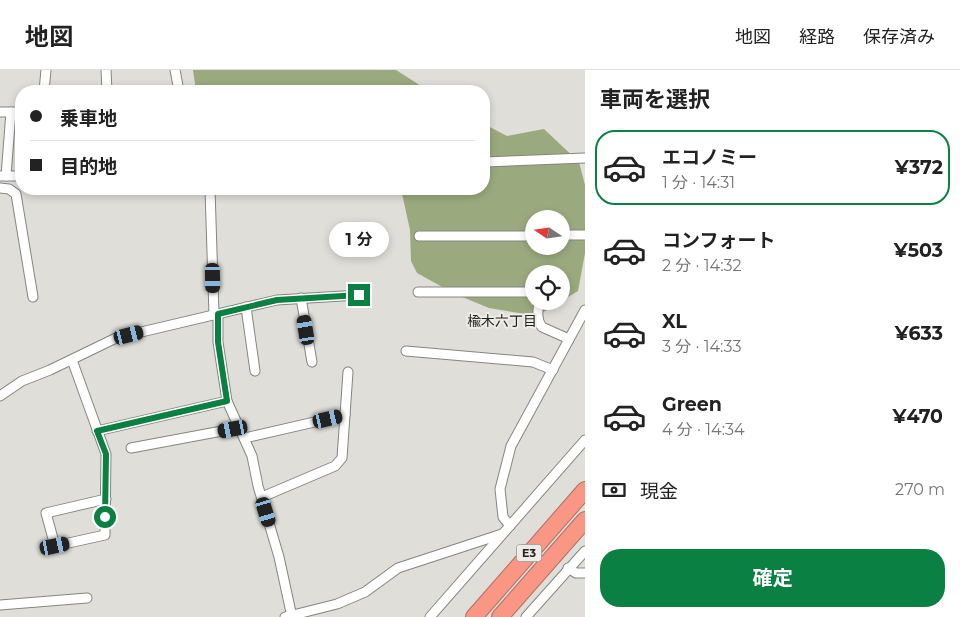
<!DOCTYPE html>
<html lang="ja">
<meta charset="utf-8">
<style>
body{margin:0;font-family:Montserrat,"Noto Sans JP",sans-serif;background:#f6f6f6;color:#222;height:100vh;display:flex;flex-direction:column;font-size:19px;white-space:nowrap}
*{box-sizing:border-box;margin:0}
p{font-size:16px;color:#767676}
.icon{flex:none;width:28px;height:28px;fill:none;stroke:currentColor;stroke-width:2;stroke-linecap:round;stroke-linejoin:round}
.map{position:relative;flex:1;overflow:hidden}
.sheet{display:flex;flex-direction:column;background:#fff;width:375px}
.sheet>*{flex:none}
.top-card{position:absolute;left:15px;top:15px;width:475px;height:110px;border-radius:20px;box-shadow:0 2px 8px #0003;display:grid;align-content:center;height:110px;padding:0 15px;background:#fff}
.needle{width:32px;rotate:283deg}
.controls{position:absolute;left:525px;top:140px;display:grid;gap:10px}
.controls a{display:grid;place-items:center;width:45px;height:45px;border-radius:50%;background:#fff;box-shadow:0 2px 8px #0003;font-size:25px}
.end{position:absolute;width:22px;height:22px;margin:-11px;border:6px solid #0b8043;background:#fff;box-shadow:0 0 0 2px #fff}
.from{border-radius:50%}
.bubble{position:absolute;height:35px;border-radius:18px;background:#fff;box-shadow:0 2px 8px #0003;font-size:16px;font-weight:700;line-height:35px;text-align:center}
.car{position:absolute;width:15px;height:30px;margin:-15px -8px;border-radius:6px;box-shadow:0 0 4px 1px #0007;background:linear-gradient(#222 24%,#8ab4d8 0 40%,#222 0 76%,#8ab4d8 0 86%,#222 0)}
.top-card b{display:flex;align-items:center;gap:18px;height:48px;font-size:19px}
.top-card b+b{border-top:1px solid #e0e0e0}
.top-card i{width:12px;height:12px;background:#222}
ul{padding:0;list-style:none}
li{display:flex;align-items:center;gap:15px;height:75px;margin:0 10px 8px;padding:0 5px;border:2px solid transparent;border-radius:20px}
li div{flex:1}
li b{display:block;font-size:19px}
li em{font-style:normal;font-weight:700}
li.active{border-color:#0b8043}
li>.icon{width:45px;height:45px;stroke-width:1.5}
h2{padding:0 15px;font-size:22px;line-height:60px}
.pay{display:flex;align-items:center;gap:12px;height:55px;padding:0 15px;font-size:19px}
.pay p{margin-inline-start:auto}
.action{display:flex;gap:10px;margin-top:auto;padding:10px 15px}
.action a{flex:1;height:58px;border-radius:20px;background:#0b8043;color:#fff;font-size:20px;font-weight:700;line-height:58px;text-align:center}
header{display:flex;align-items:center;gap:30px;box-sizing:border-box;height:70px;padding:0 25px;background:#fff;border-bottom:1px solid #e0e0e0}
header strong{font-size:24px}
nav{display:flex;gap:28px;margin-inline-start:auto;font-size:18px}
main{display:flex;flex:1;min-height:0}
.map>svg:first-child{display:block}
.forest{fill:#9baa7e;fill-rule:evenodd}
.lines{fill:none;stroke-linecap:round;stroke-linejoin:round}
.street-casing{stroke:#868580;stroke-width:11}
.highway-casing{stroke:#ae6e61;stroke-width:18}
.street{stroke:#fff;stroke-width:9}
.highway{stroke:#f99684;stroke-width:16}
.route{stroke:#0b8043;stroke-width:6}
.labels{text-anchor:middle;stroke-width:4;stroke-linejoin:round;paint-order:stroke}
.shield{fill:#edece6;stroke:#605f5c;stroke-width:1}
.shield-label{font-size:11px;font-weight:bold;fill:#232321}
.neighbourhood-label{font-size:14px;fill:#232321;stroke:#edece6}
</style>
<header>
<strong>地図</strong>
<nav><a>地図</a><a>経路</a><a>保存済み</a></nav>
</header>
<main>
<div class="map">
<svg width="585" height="547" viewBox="0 0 585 547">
<rect width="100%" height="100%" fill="#dfded9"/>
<!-- forest -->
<g class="forest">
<polygon points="193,0 396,0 429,21 196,21"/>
<path d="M484,54l23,12 37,-7 35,33 6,23v68l-7,38 -41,25 -48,-8 -34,-14 -38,-21 -6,-12 -1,-31 -9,-41h83zM534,149h27v27h-27zM534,204h27v27h-27z"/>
</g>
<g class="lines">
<defs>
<g id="street">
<polyline points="106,0 107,21"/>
<polyline points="175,0 179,21"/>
<polyline points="44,21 46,0"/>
<polyline points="0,42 21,42"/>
<polyline points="484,92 585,88"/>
<polyline points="0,106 21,106"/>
<polyline points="6,106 11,42"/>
<polyline points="0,118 9,119 16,124 33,227"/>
<polyline points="210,119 214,245"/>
<polyline points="561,165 585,165"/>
<polyline points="419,166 534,166"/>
<polyline points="418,222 530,222 534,224"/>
<polyline points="301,228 312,292"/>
<path d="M539,231c-1,9 -3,19 3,26l27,12"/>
<polyline points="246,237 255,301"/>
<polyline points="218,244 218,272 227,331 252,386 258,416 279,487 292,547"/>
<polyline points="406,281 533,292 553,300"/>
<polyline points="72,290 106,384 105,465 55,476 46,443 106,429"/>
<polyline points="0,326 22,311 50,300 116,268 277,230 359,225"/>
<polyline points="97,361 227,331"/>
<polyline points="245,368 345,345"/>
<polyline points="131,378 238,358"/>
<polyline points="262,427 335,396 342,388 348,302"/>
<polyline points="510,456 503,447 500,419 511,376 585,240"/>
<polyline points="568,498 576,503 585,503"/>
<polyline points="0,535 87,528"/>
<polyline points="285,547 337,534 365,522 398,498 502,464"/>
<polyline points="430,547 585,370"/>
<polyline points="526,547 585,481"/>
</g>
<g id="highway">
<polyline points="474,547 585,420"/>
<polyline points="500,547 585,450"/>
</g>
</defs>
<!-- street casing -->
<use href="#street" class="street-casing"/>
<!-- highway casing -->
<use href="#highway" class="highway-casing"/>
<!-- street -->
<use href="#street" class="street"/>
<!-- highway -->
<use href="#highway" class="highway"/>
</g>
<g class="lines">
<!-- route -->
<polyline class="route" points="105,447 106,384 97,361 227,331 218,272 218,244 277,230 359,225"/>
</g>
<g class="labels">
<!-- shield labels -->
<rect class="shield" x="516.5" y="474.5" width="25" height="17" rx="4"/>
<g class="shield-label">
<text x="529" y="487">E3</text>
</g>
<!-- neighbourhood labels -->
<g class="neighbourhood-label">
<text x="502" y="256">楡木六丁目</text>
</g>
</g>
</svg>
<div class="controls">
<a><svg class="needle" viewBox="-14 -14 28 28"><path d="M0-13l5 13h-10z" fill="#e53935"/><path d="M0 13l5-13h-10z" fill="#767676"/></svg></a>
<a><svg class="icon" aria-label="locate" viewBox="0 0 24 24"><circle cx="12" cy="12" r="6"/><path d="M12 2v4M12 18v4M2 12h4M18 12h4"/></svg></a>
</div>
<i class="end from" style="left:105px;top:447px"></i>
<i class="end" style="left:359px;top:225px"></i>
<div class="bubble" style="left:329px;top:152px;width:60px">1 分</div>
<i class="car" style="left:213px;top:208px;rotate:179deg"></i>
<i class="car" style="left:306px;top:260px;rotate:351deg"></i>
<i class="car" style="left:129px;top:265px;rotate:76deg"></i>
<i class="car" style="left:328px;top:349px;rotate:77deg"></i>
<i class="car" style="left:233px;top:359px;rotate:259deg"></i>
<i class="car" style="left:266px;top:442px;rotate:163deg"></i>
<i class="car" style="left:55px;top:476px;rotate:78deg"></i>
<div class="top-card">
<b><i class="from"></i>乗車地</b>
<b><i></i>目的地</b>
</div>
</div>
<section class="sheet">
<h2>車両を選択</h2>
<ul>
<li class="active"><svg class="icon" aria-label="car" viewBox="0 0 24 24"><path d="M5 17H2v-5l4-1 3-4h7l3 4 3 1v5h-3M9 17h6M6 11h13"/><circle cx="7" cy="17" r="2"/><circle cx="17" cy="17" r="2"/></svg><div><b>エコノミー</b><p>1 分 · 14:31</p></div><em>¥372</em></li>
<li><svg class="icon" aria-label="car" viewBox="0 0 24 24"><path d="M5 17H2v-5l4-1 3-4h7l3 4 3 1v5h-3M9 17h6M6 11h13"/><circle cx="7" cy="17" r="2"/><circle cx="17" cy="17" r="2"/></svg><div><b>コンフォート</b><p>2 分 · 14:32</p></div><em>¥503</em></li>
<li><svg class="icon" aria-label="car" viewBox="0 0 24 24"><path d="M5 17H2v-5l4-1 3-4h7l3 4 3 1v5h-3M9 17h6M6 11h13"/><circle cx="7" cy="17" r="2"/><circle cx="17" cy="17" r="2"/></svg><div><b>XL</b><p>3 分 · 14:33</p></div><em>¥633</em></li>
<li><svg class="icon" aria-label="car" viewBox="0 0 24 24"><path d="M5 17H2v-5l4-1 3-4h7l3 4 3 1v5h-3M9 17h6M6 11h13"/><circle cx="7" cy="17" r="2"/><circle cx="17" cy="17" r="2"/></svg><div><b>Green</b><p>4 分 · 14:34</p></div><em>¥470</em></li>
</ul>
<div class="pay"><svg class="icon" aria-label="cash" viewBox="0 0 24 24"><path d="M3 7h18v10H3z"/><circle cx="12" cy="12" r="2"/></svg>現金<p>270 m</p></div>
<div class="action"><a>確定</a></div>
</section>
</main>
